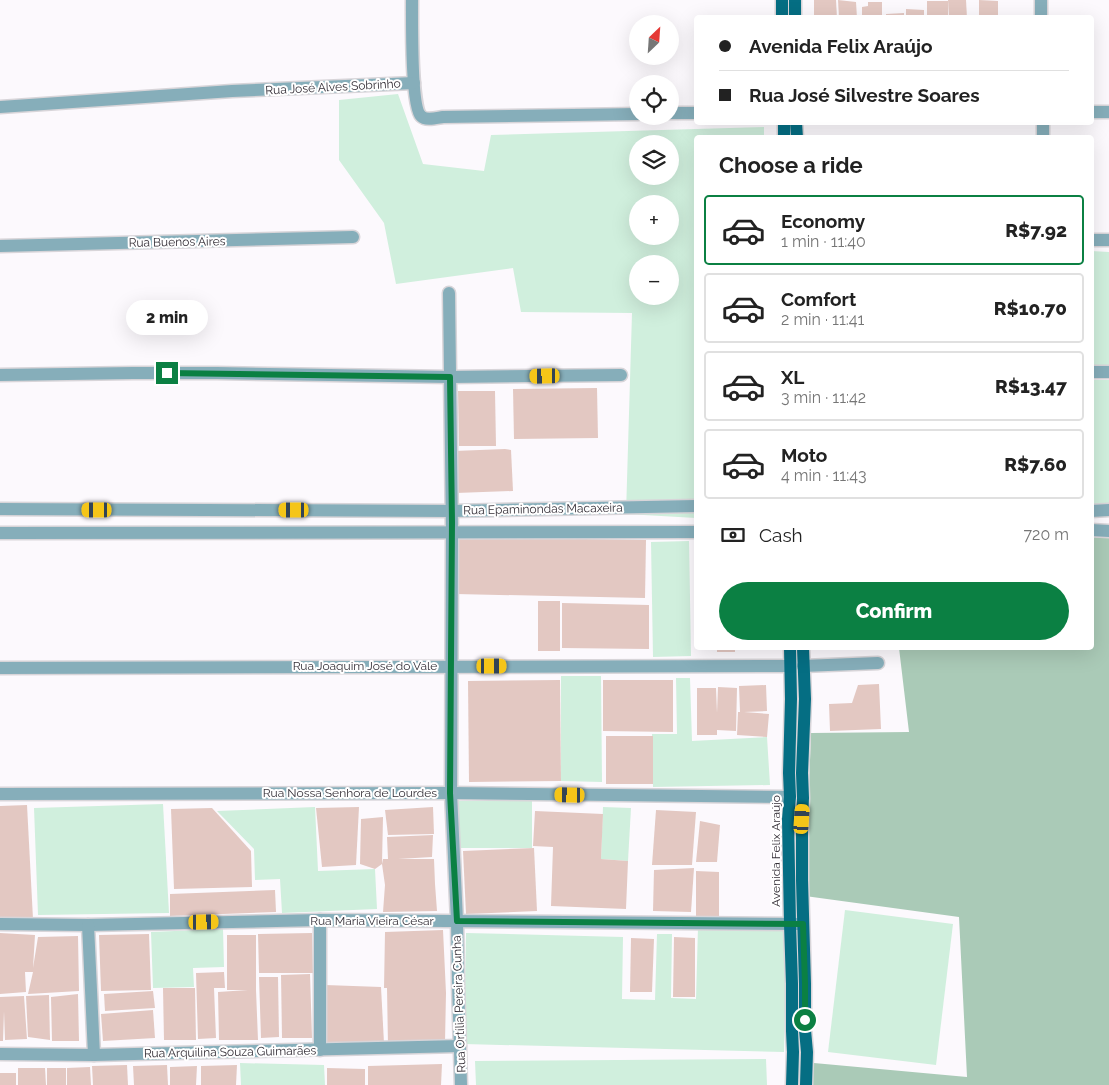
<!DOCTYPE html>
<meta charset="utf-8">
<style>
body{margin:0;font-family:Raleway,sans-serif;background:#f2f2f2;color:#222;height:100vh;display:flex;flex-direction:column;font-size:19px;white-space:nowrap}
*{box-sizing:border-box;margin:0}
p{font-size:16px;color:#767676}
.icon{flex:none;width:28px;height:28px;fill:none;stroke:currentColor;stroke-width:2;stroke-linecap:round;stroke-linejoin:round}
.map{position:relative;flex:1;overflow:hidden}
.drawer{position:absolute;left:694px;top:135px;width:400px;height:515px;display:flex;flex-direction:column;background:#fff;border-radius:5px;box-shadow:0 5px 20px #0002}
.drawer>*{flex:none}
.top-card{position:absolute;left:694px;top:15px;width:400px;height:110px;border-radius:5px;box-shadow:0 5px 20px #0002;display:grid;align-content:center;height:110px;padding:0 25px;background:#fff}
.needle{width:32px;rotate:25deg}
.controls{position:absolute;left:629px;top:15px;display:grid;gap:10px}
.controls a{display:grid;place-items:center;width:50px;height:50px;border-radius:50%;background:#fff;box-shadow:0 5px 20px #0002;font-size:25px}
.end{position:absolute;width:22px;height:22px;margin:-11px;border:6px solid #0b8043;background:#fff;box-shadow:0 0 0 2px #fff}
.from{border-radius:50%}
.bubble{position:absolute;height:35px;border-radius:18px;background:#fff;box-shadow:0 5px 20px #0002;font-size:16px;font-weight:800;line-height:35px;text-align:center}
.car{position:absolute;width:15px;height:30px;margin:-15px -8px;border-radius:6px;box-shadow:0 0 4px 1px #0007;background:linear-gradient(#f5c518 24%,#345 0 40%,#f5c518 0 76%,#345 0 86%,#f5c518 0)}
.top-card b{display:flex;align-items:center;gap:18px;height:48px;font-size:19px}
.top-card b+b{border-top:1px solid #e0e0e0}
.top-card i{width:12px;height:12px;background:#222}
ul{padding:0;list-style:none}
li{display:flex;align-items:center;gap:15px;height:70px;margin:0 10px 8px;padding:0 15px;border:2px solid #e0e0e0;border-radius:5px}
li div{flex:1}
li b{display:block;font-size:19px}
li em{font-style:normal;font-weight:800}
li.on{border-color:#0b8043}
li>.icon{width:45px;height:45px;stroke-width:1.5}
h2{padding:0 25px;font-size:22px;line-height:60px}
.pay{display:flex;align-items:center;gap:12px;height:55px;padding:0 25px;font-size:19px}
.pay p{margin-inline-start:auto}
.action{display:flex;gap:10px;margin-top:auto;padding:10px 25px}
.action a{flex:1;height:58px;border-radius:30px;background:#0b8043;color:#fff;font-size:20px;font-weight:800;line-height:58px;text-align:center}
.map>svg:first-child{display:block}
.green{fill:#d0efdd;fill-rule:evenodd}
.forest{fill:#aacab7}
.building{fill:#e3c8c2}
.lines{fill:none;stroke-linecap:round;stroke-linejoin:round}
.minor-casing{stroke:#d8d5d9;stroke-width:15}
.major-casing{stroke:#d8d5d9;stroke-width:15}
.minor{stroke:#86aeba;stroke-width:12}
.major{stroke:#056e83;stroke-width:12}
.route{stroke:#0b8043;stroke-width:6}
.labels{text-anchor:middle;stroke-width:4;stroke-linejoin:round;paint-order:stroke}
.street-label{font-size:12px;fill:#342f37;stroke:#fff}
</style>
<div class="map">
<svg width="1109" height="1085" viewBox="0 0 1109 1085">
<rect width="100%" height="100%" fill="#fcf9fd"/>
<!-- green -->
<g class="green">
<path d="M398,94l25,70 61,7 7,-36 273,-8v10l-68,1v380l-70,-4 6,-201 -111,-1 -8,-44 -117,16 -12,-61 -45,-63v-60zM638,144h32v32h-32zM638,204h32v32h-32zM638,264h32v32h-32z"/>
<polygon points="1091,251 1109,252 1109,371 1091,371"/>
<rect x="1091" y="380" width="18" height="124"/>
<polygon points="689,541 691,656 653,657 651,542"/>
<polygon points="561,676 601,676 602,782 561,781"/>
<polygon points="676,678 690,678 692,741 767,737 770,785 653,787 652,734 677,734"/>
<polygon points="457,801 532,801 532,848 458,848"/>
<polygon points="163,804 169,913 38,915 34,808"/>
<polygon points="315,807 318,871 375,869 377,909 282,913 280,879 255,880 254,849 217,811"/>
<polygon points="603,807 631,808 628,861 601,859"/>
<polygon points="845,910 953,924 936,1065 828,1052"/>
<polygon points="698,927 787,929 784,1052 464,1044 466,933 623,937 622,999 655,1000 657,934 672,934 671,998 696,999"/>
<polygon points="223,929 224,967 193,968 194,987 153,988 151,932"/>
<polygon points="766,1059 767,1085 476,1085 475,1061"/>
<polygon points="240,1063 324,1065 325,1085 241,1085"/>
</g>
<!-- forest -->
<polygon class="forest" points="1091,537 1109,538 1109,1085 792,1085 792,1061 967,1077 959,917 805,896 811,733 909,732 899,648 1091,648"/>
<!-- building -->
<g class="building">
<polygon points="814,0 836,0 837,18 814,18"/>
<polygon points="838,0 856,2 857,18 839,18"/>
<polygon points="948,0 966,0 967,18 949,18"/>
<polygon points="979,0 998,1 998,18 979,18"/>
<rect x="927" y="1" width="21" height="17"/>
<polygon points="868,2 882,2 882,18 862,18 862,7 868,6"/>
<polygon points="906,9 924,10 924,18 906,18"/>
<polygon points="904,13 904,18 886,18 886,14"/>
<polygon points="597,388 598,438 514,439 513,389"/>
<polygon points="458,391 495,391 496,446 459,446"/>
<polygon points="505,449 511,450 513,491 456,493 454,451"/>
<polygon points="457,537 646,540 645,598 456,594"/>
<rect x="694" y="567" width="2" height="31"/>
<rect x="538" y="601" width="22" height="50"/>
<polygon points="562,603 649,605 649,649 562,648"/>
<rect x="717" y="648" width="18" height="4"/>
<polygon points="833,648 870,648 871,650 833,650"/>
<polygon points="560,680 561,781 469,782 468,681"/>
<polygon points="603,680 673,680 673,732 603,731"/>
<polygon points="879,684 881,729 830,731 829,704 852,703 858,685"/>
<polygon points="766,685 767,711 744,712 769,714 767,737 737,735 738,712 740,712 739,686"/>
<polygon points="718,687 737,688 736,731 717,730 717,735 697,735 697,688 716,688 717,713"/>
<rect x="606" y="736" width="47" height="48"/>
<polygon points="27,805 33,919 0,921 0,806"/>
<polygon points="359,807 356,865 322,867 316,808"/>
<polygon points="433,807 434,834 388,835 385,810"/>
<polygon points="212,808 251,851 252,887 174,889 171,809"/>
<polygon points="656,810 696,812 692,865 652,865"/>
<polygon points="535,811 603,814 601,859 628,861 626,909 551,906 553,847 533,846"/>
<polygon points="383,817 382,864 375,869 360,864 361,819"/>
<polygon points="700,821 720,825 717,862 696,862"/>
<polygon points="433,835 432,857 398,859 434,859 435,884 437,911 383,912 385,885 382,864 383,859 388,859 387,837"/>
<polygon points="534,848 537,911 466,914 463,851"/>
<polygon points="694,868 691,912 653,911 654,870"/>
<polygon points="696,871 719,872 719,916 696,917"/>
<polygon points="275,890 276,912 170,916 170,894"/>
<polygon points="443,930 446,993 445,1042 388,1046 387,988 384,988 385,932"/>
<polygon points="0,933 35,935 33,968 38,937 78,936 79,991 28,994 33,972 25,972 26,992 0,994"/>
<polygon points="312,933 313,973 259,973 258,934"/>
<polygon points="149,934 151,990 101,991 99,935"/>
<polygon points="227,935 256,935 256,990 258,1040 219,1040 218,992 248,990 227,990"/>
<polygon points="674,937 695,938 695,997 673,997"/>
<polygon points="631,938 654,939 652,992 630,992"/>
<polygon points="224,972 225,988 214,988 216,1038 198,1039 196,973"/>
<polygon points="310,974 312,1038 282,1038 281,975"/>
<polygon points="259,977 278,977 279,1037 261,1038"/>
<polygon points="325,985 381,987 384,1043 324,1046"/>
<polygon points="163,988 195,988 196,1040 164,1040"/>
<polygon points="153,991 155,1008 105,1011 104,994"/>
<polygon points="78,994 79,1041 52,1041 51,997"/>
<polygon points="49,995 50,1040 28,1037 26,996"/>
<polygon points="24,996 27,1039 5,1040 4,1011 3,1041 0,1041 0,997"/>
<polygon points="153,1010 155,1038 103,1041 101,1014"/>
<polygon points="442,1064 441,1085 368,1085 368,1066"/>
<polygon points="127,1065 128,1085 93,1085 92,1066"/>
<polygon points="167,1065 168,1085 134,1085 133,1066"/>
<polygon points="237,1065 236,1085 201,1085 201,1066"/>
<polygon points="197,1066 196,1085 170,1085 170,1067"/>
<polygon points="90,1067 91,1085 67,1085 67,1068"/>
<polygon points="18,1068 45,1068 46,1085 18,1085"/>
<rect x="47" y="1068" width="19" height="17"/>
<polygon points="327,1068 365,1069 365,1085 327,1085"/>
<rect x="0" y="1073" width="16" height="12"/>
</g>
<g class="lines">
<defs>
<g id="minor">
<path d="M412,0c0,18 -1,107 9,116 5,5 15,2 22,1l195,-3"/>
<polyline points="1041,0 1041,18"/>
<polyline points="0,107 232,91 414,83"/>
<polyline points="1091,112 1109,112"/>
<polyline points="670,113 696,113"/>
<polyline points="1043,138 1043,122"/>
<polyline points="1091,240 1109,240"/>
<polyline points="0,246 353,237"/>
<polyline points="449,293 452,533 451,793 457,921 458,983 461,1085"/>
<polyline points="1091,372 1109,372"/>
<polyline points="0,375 133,373 217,373 450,377 621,375"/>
<polyline points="0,509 452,511 696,506"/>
<polyline points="1091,511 1109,510"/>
<polyline points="1091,530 1109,531"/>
<polyline points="0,533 696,532"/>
<polyline points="803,666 878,663"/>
<polyline points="0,668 790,666"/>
<polyline points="0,794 451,793 790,797"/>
<polyline points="320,920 320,1050"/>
<polyline points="0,924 88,925 320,920 800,924"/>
<polyline points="88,925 94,1055"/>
<polyline points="0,1054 94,1055 460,1046"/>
</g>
<g id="major">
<polyline points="782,0 782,18"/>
<polyline points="795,0 795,18"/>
<polyline points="784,122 784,138"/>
<polyline points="796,122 797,138"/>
<polyline points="790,648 791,699 789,773 790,797 788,819 790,924 792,984 792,1031 793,1052 792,1085"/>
<polyline points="803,648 805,699 802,773 803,798 802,819 802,880 805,984 805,1030 807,1052 806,1085"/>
</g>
</defs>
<!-- minor casing -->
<use href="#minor" class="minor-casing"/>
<!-- major casing -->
<use href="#major" class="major-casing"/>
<!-- minor -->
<use href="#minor" class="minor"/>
<!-- major -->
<use href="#major" class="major"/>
</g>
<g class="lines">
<!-- route -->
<polyline class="route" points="167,373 450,377 452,522 450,793 457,921 803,924 805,984 805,1020"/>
</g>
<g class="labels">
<!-- street labels -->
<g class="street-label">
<text transform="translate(333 87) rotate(-3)" y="4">Rua José Alves Sobrinho</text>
<text transform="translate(177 242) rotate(-1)" y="4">Rua Buenos Aires</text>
<text transform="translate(543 509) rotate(-1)" y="4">Rua Epaminondas Macaxeira</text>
<text x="365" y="670">Rua Joaquim José do Vale</text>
<text x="350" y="797">Rua Nossa Senhora de Lourdes</text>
<text transform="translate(776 851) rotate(-90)" y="4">Avenida Felix Araújo</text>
<text x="372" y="925">Rua Maria Vieira César</text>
<text transform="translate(459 1004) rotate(-92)" y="4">Rua Ortília Pereira Cunha</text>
<text transform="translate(230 1052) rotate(-1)" y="4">Rua Arquilina Souza Guimarães</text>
</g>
</g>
</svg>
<div class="controls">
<a><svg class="needle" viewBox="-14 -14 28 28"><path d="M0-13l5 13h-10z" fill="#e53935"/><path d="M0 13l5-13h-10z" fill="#767676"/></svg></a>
<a><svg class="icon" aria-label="locate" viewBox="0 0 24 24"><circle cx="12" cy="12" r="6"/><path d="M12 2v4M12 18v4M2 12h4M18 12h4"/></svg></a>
<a><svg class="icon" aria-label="layers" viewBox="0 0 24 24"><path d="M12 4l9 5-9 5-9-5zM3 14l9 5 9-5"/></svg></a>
<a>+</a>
<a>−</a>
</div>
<i class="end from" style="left:805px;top:1020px"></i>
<i class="end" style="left:167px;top:373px"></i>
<div class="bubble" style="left:126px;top:300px;width:82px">2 min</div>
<i class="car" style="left:545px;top:376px;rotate:269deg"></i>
<i class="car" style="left:97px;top:510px;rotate:270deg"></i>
<i class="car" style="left:294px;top:510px;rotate:270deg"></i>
<i class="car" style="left:492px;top:666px;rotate:90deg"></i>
<i class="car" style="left:570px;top:795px;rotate:271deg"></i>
<i class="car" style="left:802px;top:819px;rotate:4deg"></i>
<i class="car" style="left:204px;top:922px;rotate:89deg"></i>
<div class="top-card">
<b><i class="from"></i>Avenida Felix Araújo</b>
<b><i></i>Rua José Silvestre Soares</b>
</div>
<section class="drawer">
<h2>Choose a ride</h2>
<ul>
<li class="on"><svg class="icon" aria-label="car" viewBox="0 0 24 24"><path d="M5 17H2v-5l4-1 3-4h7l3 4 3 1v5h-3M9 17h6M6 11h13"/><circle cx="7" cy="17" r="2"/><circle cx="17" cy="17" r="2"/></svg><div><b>Economy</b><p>1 min · 11:40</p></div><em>R$7.92</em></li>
<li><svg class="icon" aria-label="car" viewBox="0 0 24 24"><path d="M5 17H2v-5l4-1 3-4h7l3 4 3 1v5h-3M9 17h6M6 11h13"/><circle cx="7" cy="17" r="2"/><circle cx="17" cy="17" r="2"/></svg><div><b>Comfort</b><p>2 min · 11:41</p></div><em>R$10.70</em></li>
<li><svg class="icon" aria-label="car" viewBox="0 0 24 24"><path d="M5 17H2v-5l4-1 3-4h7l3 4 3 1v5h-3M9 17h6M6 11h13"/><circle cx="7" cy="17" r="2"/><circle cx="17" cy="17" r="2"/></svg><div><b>XL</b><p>3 min · 11:42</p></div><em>R$13.47</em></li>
<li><svg class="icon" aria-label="car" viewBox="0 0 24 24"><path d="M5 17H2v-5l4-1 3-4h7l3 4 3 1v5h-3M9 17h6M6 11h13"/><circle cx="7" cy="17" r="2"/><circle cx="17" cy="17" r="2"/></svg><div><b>Moto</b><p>4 min · 11:43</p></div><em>R$7.60</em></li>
</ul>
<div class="pay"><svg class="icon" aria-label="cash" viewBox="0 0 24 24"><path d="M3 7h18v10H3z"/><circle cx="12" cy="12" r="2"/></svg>Cash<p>720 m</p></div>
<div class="action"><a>Confirm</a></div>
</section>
</div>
